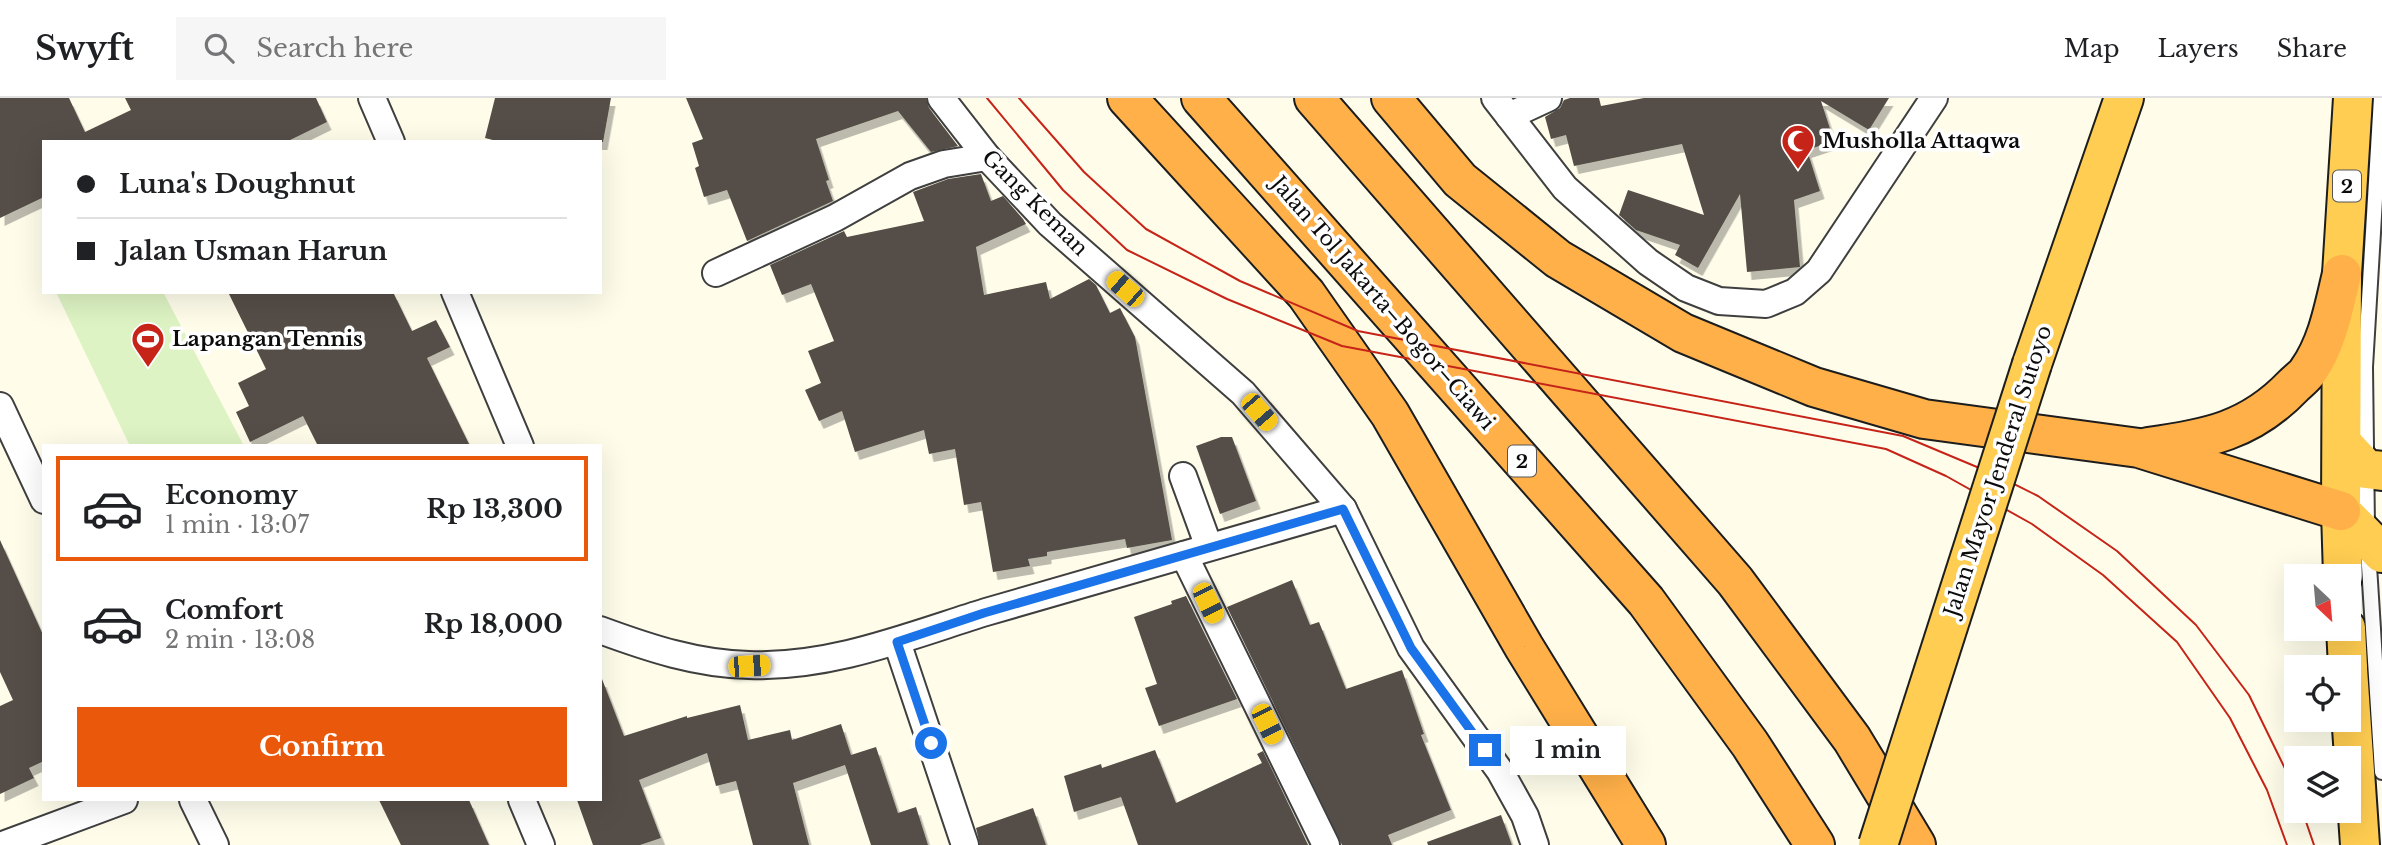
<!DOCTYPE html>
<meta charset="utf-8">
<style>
body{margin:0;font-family:"Libre Baskerville",serif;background:#f6f6f6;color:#202124;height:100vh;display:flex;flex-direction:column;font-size:26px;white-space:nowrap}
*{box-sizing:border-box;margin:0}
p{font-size:23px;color:#757577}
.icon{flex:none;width:38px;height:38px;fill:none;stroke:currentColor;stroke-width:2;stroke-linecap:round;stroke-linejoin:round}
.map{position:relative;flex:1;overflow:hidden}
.side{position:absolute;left:42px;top:346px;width:560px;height:357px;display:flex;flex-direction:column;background:#fff;border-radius:0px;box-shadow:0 7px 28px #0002}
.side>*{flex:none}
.guide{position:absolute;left:42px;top:42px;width:560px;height:154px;border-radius:0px;box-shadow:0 7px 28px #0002;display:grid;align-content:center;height:154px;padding:0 35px;background:#fff}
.needle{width:46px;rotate:154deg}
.tools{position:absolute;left:2284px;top:466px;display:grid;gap:14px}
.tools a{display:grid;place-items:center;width:77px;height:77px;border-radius:0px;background:#fff;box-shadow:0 7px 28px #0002;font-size:35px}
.end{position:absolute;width:32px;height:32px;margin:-16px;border:9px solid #1a73e8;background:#fff;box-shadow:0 0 0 4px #fff}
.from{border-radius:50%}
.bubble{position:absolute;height:49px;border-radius:0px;background:#fff;box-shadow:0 7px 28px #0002;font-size:23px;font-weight:700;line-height:49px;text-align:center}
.car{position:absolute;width:21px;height:42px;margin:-21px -10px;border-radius:9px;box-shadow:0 0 5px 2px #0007;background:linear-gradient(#f5c518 24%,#345 0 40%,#f5c518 0 76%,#345 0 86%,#f5c518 0)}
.guide b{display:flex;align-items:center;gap:24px;height:66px;font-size:26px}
.guide b+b{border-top:2px solid #e0e0e0}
.guide i{width:18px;height:18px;background:#202124}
ul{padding:12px 0 0;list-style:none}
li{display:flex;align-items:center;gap:21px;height:105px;margin:0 14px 10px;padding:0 21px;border:4px solid transparent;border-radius:0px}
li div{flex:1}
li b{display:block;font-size:26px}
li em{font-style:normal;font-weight:700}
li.current{border-color:#ea580c}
li>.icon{width:63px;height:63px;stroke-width:1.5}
.primary-button{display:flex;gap:14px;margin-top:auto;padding:14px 35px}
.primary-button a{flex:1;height:80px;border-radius:0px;background:#ea580c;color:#fff;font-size:28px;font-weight:700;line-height:80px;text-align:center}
header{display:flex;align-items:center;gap:42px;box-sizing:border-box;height:98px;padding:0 35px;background:#fff;border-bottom:2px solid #e0e0e0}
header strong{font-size:33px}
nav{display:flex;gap:38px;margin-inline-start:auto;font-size:24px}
.search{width:490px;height:63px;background:#f6f6f6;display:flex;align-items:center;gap:18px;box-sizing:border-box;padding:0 24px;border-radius:0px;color:#757577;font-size:26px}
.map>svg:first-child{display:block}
.pitch{fill:#ddf3c3}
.building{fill:#554e47;filter:url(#shadow)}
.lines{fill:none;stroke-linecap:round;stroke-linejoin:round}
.service-casing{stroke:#3f3f3f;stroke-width:18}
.minor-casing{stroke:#3f3f3f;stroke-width:30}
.trunk-casing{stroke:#1d1d1d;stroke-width:42}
.motorway-casing{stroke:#1d1d1d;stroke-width:42}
.service{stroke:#fff;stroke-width:14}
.minor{stroke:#fff;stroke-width:26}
.trunk{stroke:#ffcd51;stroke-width:38}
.motorway{stroke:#ffb048;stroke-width:38}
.tram{stroke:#c62419;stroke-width:2}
.trunk-bridge-casing{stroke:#1d1d1d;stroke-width:42;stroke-linecap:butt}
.trunk-bridge{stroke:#ffcd51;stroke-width:38}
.route{stroke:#1a73e8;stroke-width:9}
.labels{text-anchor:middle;stroke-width:7;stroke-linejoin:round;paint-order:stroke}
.shield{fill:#fff;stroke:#555;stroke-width:2}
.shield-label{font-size:19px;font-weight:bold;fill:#0c0c0c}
.poi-label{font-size:21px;font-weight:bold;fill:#0c0c0c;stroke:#fff;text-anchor:start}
.street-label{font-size:21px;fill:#0c0c0c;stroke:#fff}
</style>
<header>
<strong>Swyft</strong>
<div class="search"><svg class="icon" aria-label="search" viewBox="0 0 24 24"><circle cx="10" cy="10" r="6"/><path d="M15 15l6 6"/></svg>Search here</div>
<nav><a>Map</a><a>Layers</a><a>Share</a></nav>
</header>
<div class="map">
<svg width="2382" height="747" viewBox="0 0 2382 747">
<defs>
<filter id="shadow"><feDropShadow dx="4.5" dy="8" stdDeviation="0" flood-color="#0004"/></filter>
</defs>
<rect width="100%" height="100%" fill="#fffdea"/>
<!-- pitch -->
<polygon class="pitch" points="56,194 163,194 244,348 130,348"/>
<!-- building -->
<g class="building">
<polygon points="0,0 69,0 85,34 131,12 125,0 316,0 327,24 286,44 44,44 44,99 0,120"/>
<polygon points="495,0 611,0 603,44 501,44 485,40"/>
<polygon points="686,0 926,0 929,10 958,48 931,54 898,13 816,41 829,82 826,83 833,103 747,143 727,92 704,99 695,70 699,68 692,45 703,41"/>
<polygon points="1570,0 1599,0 1601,8 1644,0 1889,0 1869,32 1821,3 1834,43 1807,52 1820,93 1794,102 1800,169 1747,174 1740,96 1698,170 1675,157 1680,147 1636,132 1619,117 1628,92 1704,117 1682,46 1574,68 1566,37 1551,41 1545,19 1560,10 1564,2"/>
<polygon points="981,76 991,103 1003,98 1023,121 1026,126 976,149 984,197 1046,184 1050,201 1089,181 1096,187 1110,215 1120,210 1135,239 1172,442 1127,450 1125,441 1047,454 1047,458 1028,461 1030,468 993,474 981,404 964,407 955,351 929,356 924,332 855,354 842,313 819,323 805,292 821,285 808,253 834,243 811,186 782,197 770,167 844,133 847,139 924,123 913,94 948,81"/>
<polygon points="228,194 393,194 412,233 436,222 450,249 427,260 470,348 318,348 303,318 250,344 236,314 249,308 238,285 266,271"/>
<polygon points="1221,339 1232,339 1256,403 1220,416 1196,348"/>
<polygon points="0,442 44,539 44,663 29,670 34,680 0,696 0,608 13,602 0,574"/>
<polygon points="1292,482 1310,527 1319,524 1346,591 1402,572 1424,636 1421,637 1451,712 1388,737 1392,747 1342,747 1227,509"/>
<polygon points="1186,498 1237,601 1159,628 1145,590 1157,586 1134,519 1172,506 1171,503"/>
<polygon points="600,581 602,581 624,638 687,618 687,620 740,607 748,642 790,632 792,642 841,626 851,657 876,649 898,715 916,709 928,747 871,747 845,667 793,685 809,747 753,747 736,683 716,688 707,655 639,682 661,740 640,747 593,747 577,702 600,702"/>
<polygon points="1155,652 1176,705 1262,665 1257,656 1263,653 1308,747 1138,747 1121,699 1074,714 1064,678 1101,666 1102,670"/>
<polygon points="379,702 469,702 489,747 401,747"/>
<polygon points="1033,710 1046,747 980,747 976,730"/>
<polygon points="1501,717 1512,747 1428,747 1427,744"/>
</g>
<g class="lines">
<defs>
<g id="service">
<polyline points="2367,429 2365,269 2381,0"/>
<polyline points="2368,452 2382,674"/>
</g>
<g id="minor">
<polyline points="372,0 391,44"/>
<polyline points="941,0 987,59 1050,126 1243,295 1343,411 1411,550 1500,673 1525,718 1535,747"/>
<polyline points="1495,0 1565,90 1648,164 1686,190 1719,203 1766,206 1795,194 1819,173 1934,0"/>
<polyline points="1509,18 1548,0"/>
<polyline points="716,175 835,120 910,78 944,66 987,59"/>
<polyline points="455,194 520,348"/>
<polyline points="0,308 44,402"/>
<polyline points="1183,378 1209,449"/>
<polyline points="1184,457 1326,747"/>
<path d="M600,532c49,18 97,34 149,35 82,3 160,-29 237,-53 119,-35 238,-69 357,-103"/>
<polyline points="897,544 965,747"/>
<polyline points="193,702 215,747"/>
<polyline points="522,702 541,747"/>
<polyline points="3,747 124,702"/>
</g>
<g id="trunk">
<polyline points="2032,266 2124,0"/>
<polyline points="2342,345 2366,371 2382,373"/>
<polyline points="2341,413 2382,455"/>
<polyline points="2343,478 2341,413 2342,176 2353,0"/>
<polyline points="2346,530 2348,569"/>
<polyline points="2348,571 2360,747"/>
</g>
<g id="motorway">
<polyline points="1127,0 1306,196 1390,316 1524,549 1646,747"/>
<polyline points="1201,0 1646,503 1750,646 1815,747"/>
<polyline points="1314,0 1735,483 1852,641 1916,747"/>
<polyline points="1391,0 1460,82 1558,161 1683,235 1814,289 1924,321 2139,350 2341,413"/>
<path d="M2148,349c59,-8 102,-16 145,-61 5,-5 12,-10 15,-15 20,-28 26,-64 34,-97"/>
</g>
</defs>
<!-- service casing -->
<use href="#service" class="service-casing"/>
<!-- minor casing -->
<use href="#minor" class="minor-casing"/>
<!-- trunk casing -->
<use href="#trunk" class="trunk-casing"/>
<!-- motorway casing -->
<use href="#motorway" class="motorway-casing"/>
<!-- service -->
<use href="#service" class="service"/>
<!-- minor -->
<use href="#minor" class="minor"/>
<!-- trunk -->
<use href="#trunk" class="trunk"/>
<!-- motorway -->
<use href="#motorway" class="motorway"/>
<!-- tram -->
<g class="tram">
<polyline points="987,0 1063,92 1127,152 1227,201 1342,248 1886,351 1946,378 2032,426 2103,477 2177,544 2230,620 2267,692 2287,747"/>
<polyline points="1019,0 1084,74 1146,131 1240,183 1358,233 1903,338 1996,377 2038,398 2117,453 2196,527 2249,597 2296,693"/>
<polyline points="2302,712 2314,747"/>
</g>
<defs>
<polyline id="trunk-bridge" points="1878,747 2032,266"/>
</defs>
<!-- trunk-bridge casing -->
<use href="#trunk-bridge" class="trunk-bridge-casing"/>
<!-- trunk-bridge -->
<use href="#trunk-bridge" class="trunk-bridge"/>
</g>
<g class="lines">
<!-- route -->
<polyline class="route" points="931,645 897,544 984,515 1343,411 1411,550 1485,652"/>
</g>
<!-- icons -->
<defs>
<symbol id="mosque-pin" viewBox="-11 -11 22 30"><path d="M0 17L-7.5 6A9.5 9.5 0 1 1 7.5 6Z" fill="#c62419" stroke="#fff"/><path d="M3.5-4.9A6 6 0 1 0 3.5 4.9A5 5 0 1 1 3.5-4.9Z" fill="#fff"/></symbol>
<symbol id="stadium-pin" viewBox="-11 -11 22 30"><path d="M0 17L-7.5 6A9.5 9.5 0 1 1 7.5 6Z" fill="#c62419" stroke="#fff"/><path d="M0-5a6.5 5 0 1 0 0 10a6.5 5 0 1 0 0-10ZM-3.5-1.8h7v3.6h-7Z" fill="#fff"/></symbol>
</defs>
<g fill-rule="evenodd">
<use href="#mosque-pin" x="1779" y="24" width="38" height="52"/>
<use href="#stadium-pin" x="129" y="222" width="38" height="52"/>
</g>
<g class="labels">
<!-- shield labels -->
<g class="shield">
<rect x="2333" y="72.5" width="28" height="31" rx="5"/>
<rect x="1508" y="347.5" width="28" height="31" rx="5"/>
</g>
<g class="shield-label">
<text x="2347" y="95">2</text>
<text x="1522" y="370">2</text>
</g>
<!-- poi labels -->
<g class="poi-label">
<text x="1822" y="50">Musholla Attaqwa</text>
<text x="172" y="248">Lapangan Tennis</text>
</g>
<!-- street labels -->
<g class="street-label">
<text transform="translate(1035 105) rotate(45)" y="7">Gang Keman</text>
<text transform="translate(1383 205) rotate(49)" y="7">Jalan Tol Jakarta–Bogor–Ciawi</text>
<text transform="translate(1998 373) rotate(-72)" y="7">Jalan Mayor Jenderal Sutoyo</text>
</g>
</g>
</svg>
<div class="tools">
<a><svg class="needle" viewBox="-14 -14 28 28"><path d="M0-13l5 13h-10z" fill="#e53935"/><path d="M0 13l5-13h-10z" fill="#757577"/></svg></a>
<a><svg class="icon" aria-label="locate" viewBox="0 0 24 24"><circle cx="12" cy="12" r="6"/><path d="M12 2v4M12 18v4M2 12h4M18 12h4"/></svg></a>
<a><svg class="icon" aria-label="layers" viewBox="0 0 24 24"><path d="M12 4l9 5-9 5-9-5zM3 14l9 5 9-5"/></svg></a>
</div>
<i class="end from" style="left:931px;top:645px"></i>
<i class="end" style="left:1485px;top:652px"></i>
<div class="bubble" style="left:1510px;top:628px;width:116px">1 min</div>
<i class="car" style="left:1125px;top:191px;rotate:311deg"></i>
<i class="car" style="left:1259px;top:314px;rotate:139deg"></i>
<i class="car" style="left:1208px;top:505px;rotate:154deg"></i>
<i class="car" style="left:749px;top:568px;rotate:86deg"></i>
<i class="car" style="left:1267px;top:626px;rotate:154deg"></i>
<div class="guide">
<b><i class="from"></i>Luna's Doughnut</b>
<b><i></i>Jalan Usman Harun</b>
</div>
<section class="side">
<ul>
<li class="current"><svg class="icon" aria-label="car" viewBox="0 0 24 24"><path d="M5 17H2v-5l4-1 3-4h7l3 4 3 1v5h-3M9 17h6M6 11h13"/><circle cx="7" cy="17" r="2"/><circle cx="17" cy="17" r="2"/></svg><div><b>Economy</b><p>1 min · 13:07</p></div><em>Rp 13,300</em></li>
<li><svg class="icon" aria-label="car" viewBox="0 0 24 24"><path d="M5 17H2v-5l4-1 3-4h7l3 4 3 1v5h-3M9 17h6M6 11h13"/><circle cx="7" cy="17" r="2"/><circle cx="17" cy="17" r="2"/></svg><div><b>Comfort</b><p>2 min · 13:08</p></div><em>Rp 18,000</em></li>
</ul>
<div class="primary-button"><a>Confirm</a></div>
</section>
</div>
